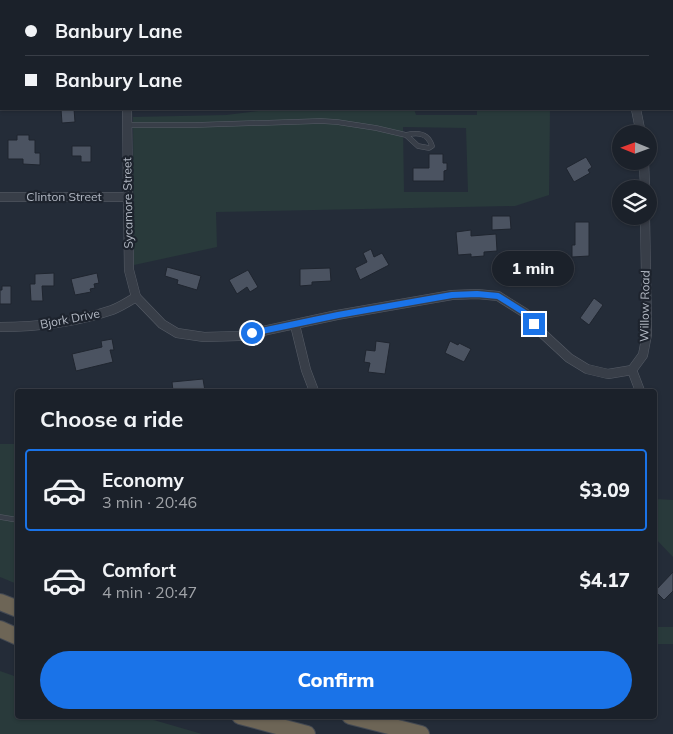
<!DOCTYPE html>
<meta charset="utf-8">
<style>
body{margin:0;font-family:Mulish,sans-serif;background:#282e36;color:#f1f3f6;height:100vh;display:flex;flex-direction:column;font-size:19px;white-space:nowrap}
*{box-sizing:border-box;margin:0}
p{font-size:16px;color:#a0a3a8}
.icon{flex:none;width:28px;height:28px;fill:none;stroke:currentColor;stroke-width:2;stroke-linecap:round;stroke-linejoin:round}
.map{position:relative;flex:1;overflow:hidden}
.panel{position:absolute;left:15px;top:389px;width:642px;height:330px;display:flex;flex-direction:column;background:#1b212a;border-radius:5px;box-shadow:0 1px 4px #0004,0 0 0 1px #393e47}
.panel>*{flex:none}
.hud{position:absolute;left:0px;top:0px;width:674px;height:110px;box-shadow:0 1px 4px #0004,0 0 0 1px #393e47;display:grid;align-content:center;height:110px;padding:0 25px;background:#1b212a}
.needle{width:32px;rotate:271deg}
.fabs{position:absolute;left:612px;top:125px;display:grid;gap:10px}
.fabs a{display:grid;place-items:center;width:45px;height:45px;border-radius:50%;background:#1b212a;box-shadow:0 1px 4px #0004,0 0 0 1px #393e47;font-size:25px}
.end{position:absolute;width:22px;height:22px;margin:-11px;border:6px solid #1a73e8;background:#fff;box-shadow:0 0 0 2px #fff}
.from{border-radius:50%}
.bubble{position:absolute;height:35px;border-radius:18px;background:#1b212a;box-shadow:0 1px 4px #0004,0 0 0 1px #393e47;font-size:16px;font-weight:800;line-height:35px;text-align:center}
.hud b{display:flex;align-items:center;gap:18px;height:48px;font-size:19px}
.hud b+b{border-top:1px solid #393e47}
.hud i{width:12px;height:12px;background:#f1f3f6}
ul{padding:0;list-style:none}
li{display:flex;align-items:center;gap:15px;height:82px;margin:0 10px 8px;padding:0 15px;border:2px solid transparent;border-radius:5px}
li div{flex:1}
li b{display:block;font-size:19px}
li em{font-style:normal;font-weight:800}
li.active{border-color:#1a73e8}
li>.icon{width:45px;height:45px;stroke-width:1.5}
h2{padding:0 25px;font-size:22px;line-height:60px}
.cta{display:flex;gap:10px;margin-top:auto;padding:10px 25px}
.cta a{flex:1;height:58px;border-radius:30px;background:#1a73e8;color:#fff;font-size:20px;font-weight:800;line-height:58px;text-align:center}
.map>svg:first-child{display:block}
.green{fill:#293a3b;fill-rule:evenodd}
.building{fill:#4b5361;stroke:#1f252f}
.lines{fill:none;stroke-linecap:round;stroke-linejoin:round}
.lane-casing{stroke:#565c66;stroke-width:5.5}
.street-casing{stroke:#565c66;stroke-width:10}
.highway-casing{stroke:#434953;stroke-width:18}
.lane{stroke:#383e48;stroke-width:4.5}
.street{stroke:#383e48;stroke-width:9}
.highway{stroke:#6d6556;stroke-width:16}
.route{stroke:#1a73e8;stroke-width:6}
.labels{text-anchor:middle;stroke-width:4.5;stroke-linejoin:round;paint-order:stroke}
.street-label{font-size:12px;fill:#b3b9c4;stroke:#1d232d}
</style>
<div class="map">
<svg width="673" height="734" viewBox="0 0 673 734">
<rect width="100%" height="100%" fill="#242c38"/>
<!-- green -->
<g class="green">
<polygon points="132,0 673,0 673,20 672,1"/>
<path d="M275,109h139l2,6h61v-6h73l-1,86 -34,11 -299,6 1,35 -83,18 -1,-148 93,-2zM403,127l63,1 2,64h-64z"/>
<polygon points="0,444 17,444 17,584 0,577"/>
<polygon points="655,499 673,500 673,557 655,538"/>
<rect x="655" y="627" width="18" height="17"/>
<polygon points="0,671 17,677 18,716 140,716 202,734 0,734"/>
</g>
<!-- building -->
<g class="building">
<polygon points="61,109 74,109 75,122 62,123"/>
<polygon points="17,135 29,135 29,140 35,140 35,153 40,153 40,165 23,164 23,159 8,159 8,140 17,140"/>
<polygon points="72,146 91,146 91,162 81,162 81,156 72,156"/>
<polygon points="429,154 443,154 443,163 447,163 447,170 444,171 444,181 413,181 413,168 429,168"/>
<polygon points="586,157 592,167 588,170 590,173 574,182 566,168"/>
<polygon points="492,216 510,216 511,229 492,230"/>
<polygon points="575,222 589,222 589,256 572,257 572,245 575,245"/>
<polygon points="471,230 471,236 496,234 497,251 484,252 484,256 471,257 471,254 458,255 456,232"/>
<polygon points="371,249 374,257 382,253 389,265 360,280 355,268 367,262 363,253"/>
<polygon points="167,267 201,276 197,290 177,284 178,280 165,276"/>
<polygon points="330,268 331,281 312,282 312,285 300,286 300,269"/>
<polygon points="248,270 258,287 250,292 247,287 237,294 229,280"/>
<polygon points="54,273 54,286 42,286 43,301 31,301 30,284 35,284 35,274"/>
<polygon points="97,273 99,283 94,284 95,288 90,289 91,292 75,295 71,279"/>
<polygon points="2,286 11,286 11,304 0,304 0,290 2,290"/>
<polygon points="594,298 603,305 589,325 580,318"/>
<polygon points="112,339 114,350 110,350 113,362 76,371 72,354 102,347 101,341"/>
<polygon points="376,341 390,343 385,374 368,372 370,363 364,362 366,350 375,351"/>
<polygon points="450,341 458,345 459,343 471,349 464,362 445,353"/>
<polygon points="203,379 205,391 173,391 172,382"/>
<polygon points="673,572 673,591 664,600 655,591"/>
</g>
<g class="lines">
<defs>
<g id="lane">
<polyline points="672,81 673,81"/>
<path d="M127,125h68l126,-4 16,1 39,6 30,7 12,11 11,2 3,-2c-4,-13 -14,-14 -26,-11"/>
<polyline points="0,517 18,520"/>
</g>
<g id="street">
<polyline points="126,0 126,1"/>
<polyline points="581,0 582,1"/>
<polyline points="127,109 129,270 136,297 162,324 177,333 204,337 239,336 337,315 452,295 477,294 498,296 525,313 543,334 569,358 587,369 608,374 632,370"/>
<polyline points="636,109 641,134"/>
<polyline points="644,161 645,189"/>
<polyline points="0,197 127,197"/>
<polyline points="295,325 306,370 314,391"/>
<path d="M0,327c37,0 76,-5 112,-17 8,-3 16,-8 24,-13"/>
<polyline points="640,391 632,370 643,355 647,334 645,216"/>
</g>
<g id="highway">
<polyline points="0,602 18,609"/>
<polyline points="0,629 18,637"/>
<polyline points="240,716 307,734"/>
<polyline points="350,716 421,734"/>
</g>
</defs>
<!-- lane casing -->
<use href="#lane" class="lane-casing"/>
<!-- street casing -->
<use href="#street" class="street-casing"/>
<!-- highway casing -->
<use href="#highway" class="highway-casing"/>
<!-- lane -->
<use href="#lane" class="lane"/>
<!-- street -->
<use href="#street" class="street"/>
<!-- highway -->
<use href="#highway" class="highway"/>
</g>
<g class="lines">
<!-- route -->
<polyline class="route" points="252,333 338,315 452,295 477,294 498,296 525,313 534,324"/>
</g>
<g class="labels">
<!-- street labels -->
<g class="street-label">
<text x="64" y="201">Clinton Street</text>
<text transform="translate(128 203) rotate(-91)" y="4">Sycamore Street</text>
<text transform="translate(645 306) rotate(-89)" y="4">Willow Road</text>
<text transform="translate(70 319) rotate(-11)" y="4">Bjork Drive</text>
</g>
</g>
</svg>
<div class="fabs">
<a><svg class="needle" viewBox="-14 -14 28 28"><path d="M0-13l5 13h-10z" fill="#e53935"/><path d="M0 13l5-13h-10z" fill="#a0a3a8"/></svg></a>
<a><svg class="icon" aria-label="layers" viewBox="0 0 24 24"><path d="M12 4l9 5-9 5-9-5zM3 14l9 5 9-5"/></svg></a>
</div>
<i class="end from" style="left:252px;top:333px"></i>
<i class="end" style="left:534px;top:324px"></i>
<div class="bubble" style="left:492px;top:251px;width:82px">1 min</div>
<div class="hud">
<b><i class="from"></i>Banbury Lane</b>
<b><i></i>Banbury Lane</b>
</div>
<section class="panel">
<h2>Choose a ride</h2>
<ul>
<li class="active"><svg class="icon" aria-label="car" viewBox="0 0 24 24"><path d="M5 17H2v-5l4-1 3-4h7l3 4 3 1v5h-3M9 17h6M6 11h13"/><circle cx="7" cy="17" r="2"/><circle cx="17" cy="17" r="2"/></svg><div><b>Economy</b><p>3 min · 20:46</p></div><em>$3.09</em></li>
<li><svg class="icon" aria-label="car" viewBox="0 0 24 24"><path d="M5 17H2v-5l4-1 3-4h7l3 4 3 1v5h-3M9 17h6M6 11h13"/><circle cx="7" cy="17" r="2"/><circle cx="17" cy="17" r="2"/></svg><div><b>Comfort</b><p>4 min · 20:47</p></div><em>$4.17</em></li>
</ul>
<div class="cta"><a>Confirm</a></div>
</section>
</div>
